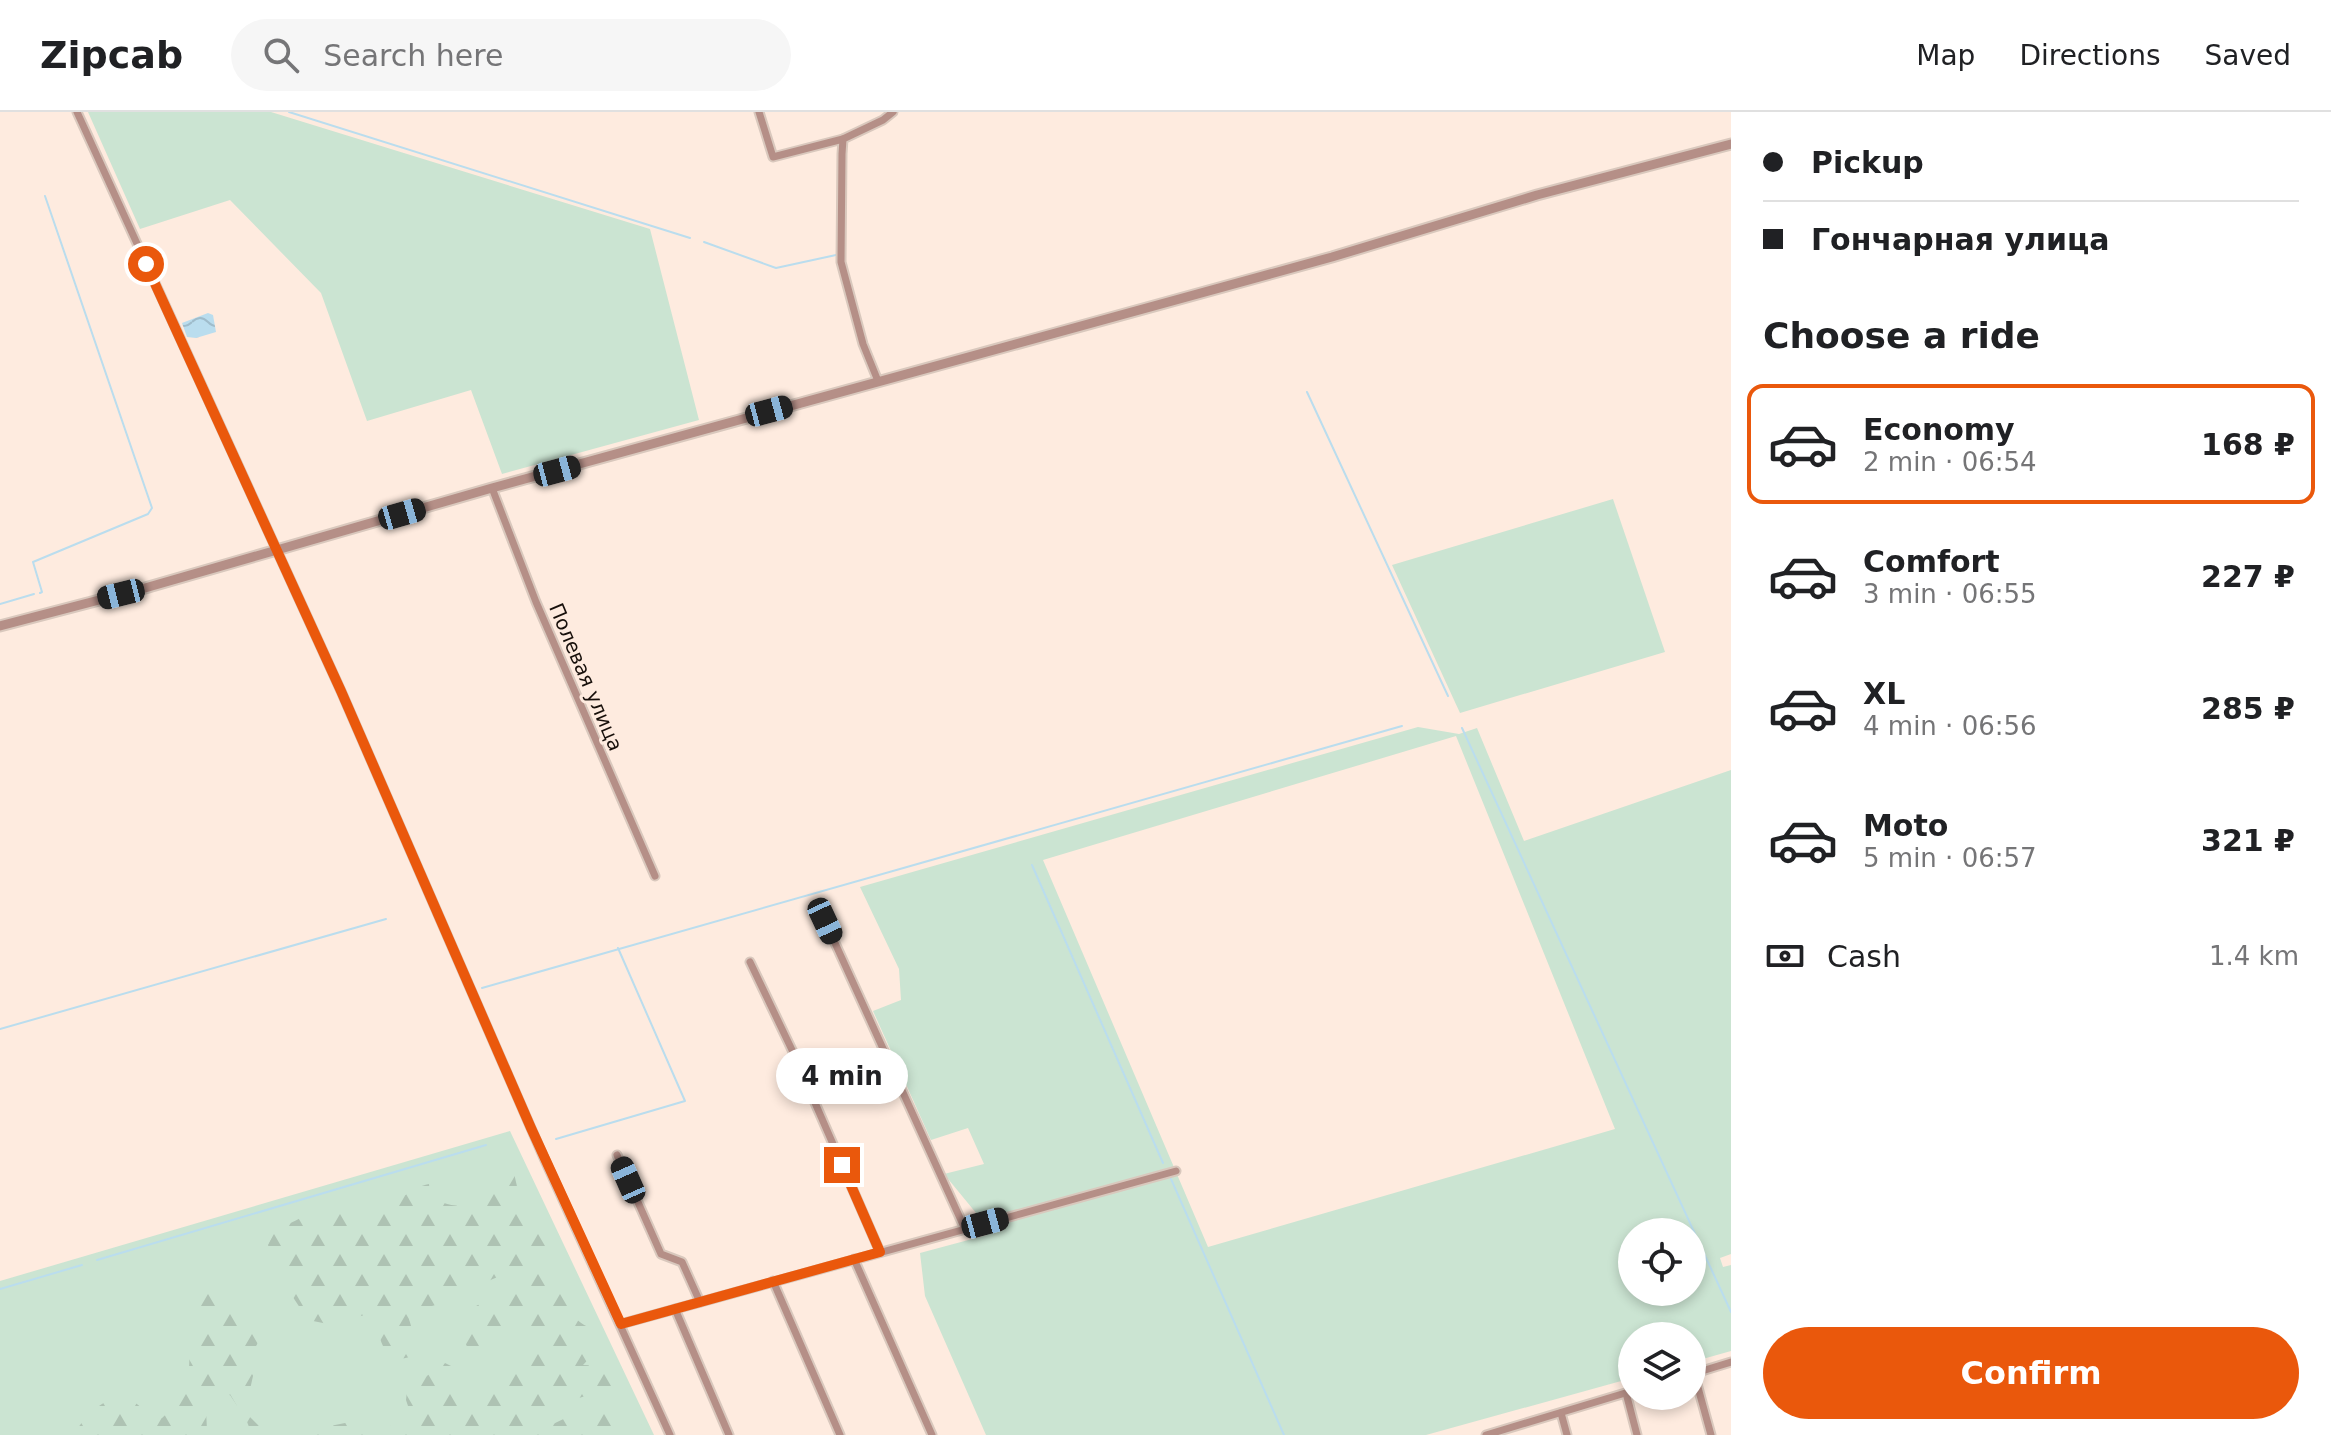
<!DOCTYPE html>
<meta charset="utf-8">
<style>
body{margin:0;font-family:"DejaVu Sans",sans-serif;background:#f6f6f6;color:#202124;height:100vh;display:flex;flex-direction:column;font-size:30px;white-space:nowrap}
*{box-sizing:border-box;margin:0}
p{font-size:26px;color:#757577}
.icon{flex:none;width:44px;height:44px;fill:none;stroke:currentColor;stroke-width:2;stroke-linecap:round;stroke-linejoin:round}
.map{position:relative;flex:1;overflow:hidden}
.panel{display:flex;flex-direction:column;background:#fff;width:600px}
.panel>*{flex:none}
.hud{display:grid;align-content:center;height:176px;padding:0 32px;background:#fff}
.buttons{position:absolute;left:1618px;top:1106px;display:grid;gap:16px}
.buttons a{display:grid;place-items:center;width:88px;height:88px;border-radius:50%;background:#fff;box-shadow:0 4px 12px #0003;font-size:40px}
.end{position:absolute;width:36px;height:36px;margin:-18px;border:10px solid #ea580c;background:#fff;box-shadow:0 0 0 4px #fff}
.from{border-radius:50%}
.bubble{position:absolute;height:56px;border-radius:28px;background:#fff;box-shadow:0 4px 12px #0003;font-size:26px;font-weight:600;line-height:56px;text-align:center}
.car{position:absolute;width:24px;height:48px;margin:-24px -12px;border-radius:10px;box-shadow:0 0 6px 2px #0007;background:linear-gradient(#222 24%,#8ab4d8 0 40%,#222 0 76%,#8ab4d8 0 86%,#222 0)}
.hud b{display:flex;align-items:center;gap:28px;height:76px;font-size:30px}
.hud b+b{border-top:2px solid #e0e0e0}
.hud i{width:20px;height:20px;background:#202124}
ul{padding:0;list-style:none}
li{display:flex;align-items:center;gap:24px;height:120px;margin:0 16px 12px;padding:0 16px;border:4px solid transparent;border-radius:16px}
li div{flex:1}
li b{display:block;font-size:30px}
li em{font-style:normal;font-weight:600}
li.selected{border-color:#ea580c}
li>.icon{width:72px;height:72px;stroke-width:1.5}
h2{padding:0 32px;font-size:36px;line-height:96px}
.pay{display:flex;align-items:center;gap:20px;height:88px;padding:0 32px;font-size:30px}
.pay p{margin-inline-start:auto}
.cta{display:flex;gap:16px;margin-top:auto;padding:16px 32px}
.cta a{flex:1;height:92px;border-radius:48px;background:#ea580c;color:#fff;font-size:32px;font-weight:600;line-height:92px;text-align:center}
header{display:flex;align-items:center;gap:48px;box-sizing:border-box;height:112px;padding:0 40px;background:#fff;border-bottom:2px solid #e0e0e0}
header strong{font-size:38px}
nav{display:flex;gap:44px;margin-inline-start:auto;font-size:28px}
.search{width:560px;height:72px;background:#f6f6f6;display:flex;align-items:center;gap:20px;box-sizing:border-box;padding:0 28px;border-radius:44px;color:#757577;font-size:30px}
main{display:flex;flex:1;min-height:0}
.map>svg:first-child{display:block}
.grass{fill:#cbe4d2;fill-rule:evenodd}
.forest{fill:url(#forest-firs)}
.water{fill:url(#water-waves)}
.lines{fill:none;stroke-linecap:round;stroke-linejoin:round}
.stream{stroke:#baddee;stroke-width:2}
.minor-casing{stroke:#d9c8bd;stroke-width:11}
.tertiary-casing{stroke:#d9c8bd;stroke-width:13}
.minor{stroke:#b58f87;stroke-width:7}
.tertiary{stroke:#b58f87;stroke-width:9}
.route{stroke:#ea580c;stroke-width:10}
.labels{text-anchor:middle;stroke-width:6;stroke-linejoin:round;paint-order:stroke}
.street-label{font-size:20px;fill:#170f0a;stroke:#feebdf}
</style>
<header>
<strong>Zipcab</strong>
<div class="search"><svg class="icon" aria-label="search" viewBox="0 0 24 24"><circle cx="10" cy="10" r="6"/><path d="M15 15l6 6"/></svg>Search here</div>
<nav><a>Map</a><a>Directions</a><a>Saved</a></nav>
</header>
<main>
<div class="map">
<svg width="1731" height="1323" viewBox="0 0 1731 1323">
<defs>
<pattern id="forest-firs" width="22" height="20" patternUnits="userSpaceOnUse" patternTransform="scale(2)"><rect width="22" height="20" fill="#cbe4d2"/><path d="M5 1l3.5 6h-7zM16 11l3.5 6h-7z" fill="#aec2b3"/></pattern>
<pattern id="water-waves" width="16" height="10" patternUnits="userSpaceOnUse" patternTransform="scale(2)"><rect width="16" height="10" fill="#baddee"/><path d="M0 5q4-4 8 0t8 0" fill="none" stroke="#9fbccb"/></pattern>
</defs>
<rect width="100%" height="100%" fill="#feebdf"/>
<!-- grass -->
<g class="grass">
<polygon points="88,0 271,0 650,117 699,308 502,362 471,278 367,309 321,181 230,88 140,117"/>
<polygon points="1613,387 1665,540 1460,601 1392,453"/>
<path d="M1418,615l41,7 18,-6 47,113 207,-71v484l-11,4 3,9 8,-2v86l-39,11v-26h-60v42l-206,57h-440l-61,-139 -5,-43 67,-18 -6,-16 -37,-45 40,-10 -16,-36 -37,12 -58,-129 28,-11 -2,-31 -39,-82zM1456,624l159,393 -407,118 -165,-387zM1632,1120h60v60h-60z"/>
<polygon points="510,1019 654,1323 0,1323 0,1169"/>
</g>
<!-- forest -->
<g class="forest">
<path d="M503,1056l10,1 6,26 34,56 -1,9 -7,6 -2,10c10,12 26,9 35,23l-2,19c6,8 14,8 21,15l-1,18 -13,14 27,1 6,7 1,9 -7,6 -68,22 -6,8 17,6 42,-20 10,1 7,5 19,-1 11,15 -27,11h-330l70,-14 26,11 24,-15 4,-8 -3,-9 1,-10 38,-27 8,4 2,9 -3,9 9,15 8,5 9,-2 12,-12 22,-15 27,-37 -2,-9 -8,-5c-22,5 -36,29 -61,24l-11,-26c20,-29 65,-27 78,-49l-8,-5c-35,6 -46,18 -77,31 -12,6 -24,6 -36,11l-5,8 8,27 -2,9c-29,13 -37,-14 -38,-37l-8,-4 -41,10 -20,-4 -31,-47 -9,-28 8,-17c18,-3 33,-18 51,-22 18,-4 39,5 57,0 16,-4 27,-19 45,-22l1,10c16,18 62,17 57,-15l7,-7z"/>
<path d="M209,1156h9l5,7 -2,18c4,5 7,12 12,16 9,8 26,12 27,26 0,8 -8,15 -10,24l5,8 -10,45 23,23h-16l-6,-16 -16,-24 -9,2 -15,13 1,20 -3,5h-130c10,-19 35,-46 60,-33 7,4 13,12 19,17l9,-1 14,-13 6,-28 7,-7 1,-28 7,-27 -4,-37z"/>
</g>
<!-- water -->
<polygon class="water" points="208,201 213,203 216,220 196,226 187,225 182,211"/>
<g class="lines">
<!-- stream -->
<g class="stream">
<polyline points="289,0 690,126"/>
<polyline points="704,130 776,156 836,143"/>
<polyline points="1307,280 1448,584"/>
<polyline points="40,481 42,480 33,450 148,402 152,396 45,84"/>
<polyline points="0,492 34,482"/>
<polyline points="1462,616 1731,1200"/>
<polyline points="1032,753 1163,1051"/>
<polyline points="482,876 1402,614"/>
<polyline points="0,917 386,807"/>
<polyline points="556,1027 685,989 618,836"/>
<polyline points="1171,1067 1284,1323"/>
<polyline points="97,1148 486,1033"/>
<polyline points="0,1177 82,1153"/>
</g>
<defs>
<g id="minor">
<polyline points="77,0 341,579 544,1046 670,1323"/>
<polyline points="759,0 773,45 843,27"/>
<polyline points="878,269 863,232 841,150 842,42 843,27 883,8 893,0"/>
<polyline points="492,376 536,490 655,764"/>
<polyline points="825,809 965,1117"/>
<polyline points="750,850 792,938 880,1140"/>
<polyline points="617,1043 661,1142 682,1150 700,1190"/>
<polyline points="854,1147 932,1323"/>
<polyline points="773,1169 840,1323"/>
<polyline points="675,1197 729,1323"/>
<polyline points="621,1212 1176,1059"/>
<polyline points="1694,1261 1711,1323"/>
<polyline points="1692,1262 1731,1250"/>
<polyline points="1626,1281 1637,1323"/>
<polyline points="1561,1301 1567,1323"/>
<polyline points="1486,1323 1632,1279"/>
</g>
<polyline id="tertiary" points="0,514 145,476 492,376 1332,145 1537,83 1731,32"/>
</defs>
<!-- minor casing -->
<use href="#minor" class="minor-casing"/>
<!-- tertiary casing -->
<use href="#tertiary" class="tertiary-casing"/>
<!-- minor -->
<use href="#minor" class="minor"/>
<!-- tertiary -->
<use href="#tertiary" class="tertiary"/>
</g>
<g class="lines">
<!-- route -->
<polyline class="route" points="146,152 341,579 531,1016 621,1212 880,1140 842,1053"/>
</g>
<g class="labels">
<!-- street labels -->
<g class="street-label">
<text transform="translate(586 565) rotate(67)" y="7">Полевая улица</text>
</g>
</g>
</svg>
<div class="buttons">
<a><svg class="icon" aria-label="locate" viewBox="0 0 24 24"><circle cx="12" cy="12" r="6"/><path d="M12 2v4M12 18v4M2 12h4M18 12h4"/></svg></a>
<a><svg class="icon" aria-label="layers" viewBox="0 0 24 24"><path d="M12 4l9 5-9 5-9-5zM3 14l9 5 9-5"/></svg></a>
</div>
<i class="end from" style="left:146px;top:152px"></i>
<i class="end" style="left:842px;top:1053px"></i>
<div class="bubble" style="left:776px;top:936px;width:132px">4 min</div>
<i class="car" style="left:769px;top:299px;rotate:75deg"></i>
<i class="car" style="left:557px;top:359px;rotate:75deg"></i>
<i class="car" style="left:402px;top:402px;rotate:74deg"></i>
<i class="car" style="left:121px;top:482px;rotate:256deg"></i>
<i class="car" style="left:825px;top:809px;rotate:155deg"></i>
<i class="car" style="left:628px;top:1068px;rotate:336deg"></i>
<i class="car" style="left:985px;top:1111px;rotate:75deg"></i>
</div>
<section class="panel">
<div class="hud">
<b><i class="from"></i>Pickup</b>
<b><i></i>Гончарная улица</b>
</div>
<h2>Choose a ride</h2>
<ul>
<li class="selected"><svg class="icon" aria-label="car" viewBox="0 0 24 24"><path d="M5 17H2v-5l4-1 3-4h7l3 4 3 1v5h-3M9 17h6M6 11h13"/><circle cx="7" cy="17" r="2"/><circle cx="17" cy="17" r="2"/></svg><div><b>Economy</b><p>2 min · 06:54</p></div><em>168 ₽</em></li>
<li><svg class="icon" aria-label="car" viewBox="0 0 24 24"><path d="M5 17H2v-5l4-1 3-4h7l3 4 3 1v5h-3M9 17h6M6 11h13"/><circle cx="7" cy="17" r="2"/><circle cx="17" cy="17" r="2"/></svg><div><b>Comfort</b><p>3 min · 06:55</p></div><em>227 ₽</em></li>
<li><svg class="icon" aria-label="car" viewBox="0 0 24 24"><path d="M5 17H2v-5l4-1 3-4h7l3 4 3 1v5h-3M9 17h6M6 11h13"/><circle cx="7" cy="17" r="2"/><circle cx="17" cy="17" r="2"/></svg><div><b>XL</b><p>4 min · 06:56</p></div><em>285 ₽</em></li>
<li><svg class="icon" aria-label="car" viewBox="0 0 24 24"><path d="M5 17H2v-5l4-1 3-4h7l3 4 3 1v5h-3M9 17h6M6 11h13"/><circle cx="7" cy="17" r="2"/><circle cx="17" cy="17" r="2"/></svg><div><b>Moto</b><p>5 min · 06:57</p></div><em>321 ₽</em></li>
</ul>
<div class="pay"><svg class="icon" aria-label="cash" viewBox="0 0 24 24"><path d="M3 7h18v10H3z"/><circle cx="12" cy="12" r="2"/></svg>Cash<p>1.4 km</p></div>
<div class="cta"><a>Confirm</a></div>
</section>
</main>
